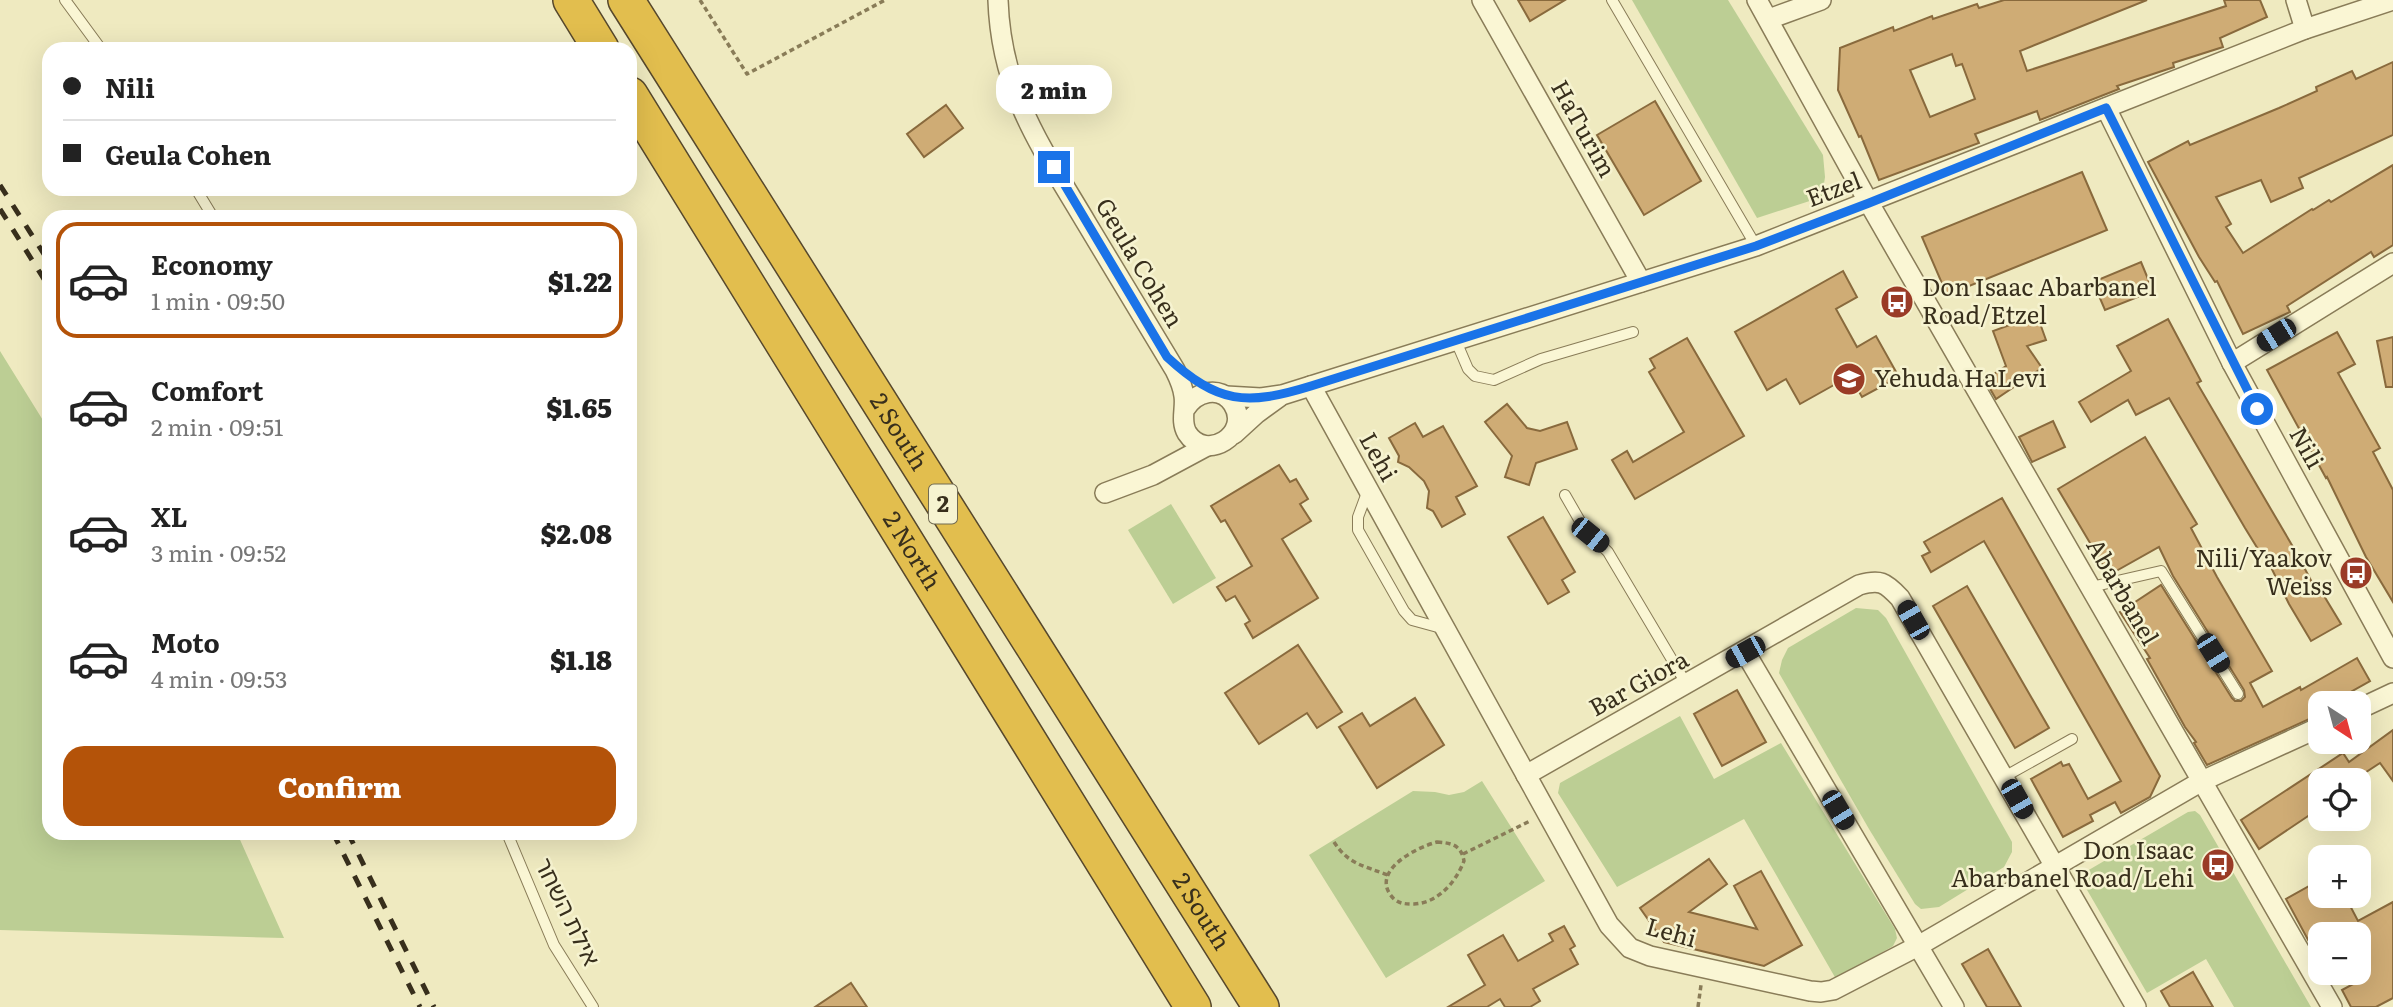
<!DOCTYPE html>
<meta charset="utf-8">
<style>
body{margin:0;font-family:Literata,"Noto Sans Hebrew",serif;background:#f6f6f6;color:#222;height:100vh;display:flex;flex-direction:column;font-size:26px;white-space:nowrap}
*{box-sizing:border-box;margin:0}
p{font-size:23px;color:#767676}
.icon{flex:none;width:38px;height:38px;fill:none;stroke:currentColor;stroke-width:2;stroke-linecap:round;stroke-linejoin:round}
.map{position:relative;flex:1;overflow:hidden}
.sheet{position:absolute;left:42px;top:210px;width:595px;height:630px;display:flex;flex-direction:column;background:#fff;border-radius:21px;box-shadow:0 7px 28px #0002}
.sheet>*{flex:none}
.banner{position:absolute;left:42px;top:42px;width:595px;height:154px;border-radius:21px;box-shadow:0 7px 28px #0002;display:grid;align-content:center;height:154px;padding:0 21px;background:#fff}
.needle{width:46px;rotate:144deg}
.fabs{position:absolute;left:2308px;top:691px;display:grid;gap:14px}
.fabs a{display:grid;place-items:center;width:63px;height:63px;border-radius:14px;background:#fff;box-shadow:0 7px 28px #0002;font-size:35px}
.end{position:absolute;width:32px;height:32px;margin:-16px;border:9px solid #1a73e8;background:#fff;box-shadow:0 0 0 4px #fff}
.from{border-radius:50%}
.bubble{position:absolute;height:49px;border-radius:21px;background:#fff;box-shadow:0 7px 28px #0002;font-size:23px;font-weight:800;line-height:49px;text-align:center}
.car{position:absolute;width:21px;height:42px;margin:-21px -10px;border-radius:9px;box-shadow:0 0 5px 2px #0007;background:linear-gradient(#222 24%,#8ab4d8 0 40%,#222 0 76%,#8ab4d8 0 86%,#222 0)}
.banner b{display:flex;align-items:center;gap:24px;height:66px;font-size:26px}
.banner b+b{border-top:2px solid #e0e0e0}
.banner i{width:18px;height:18px;background:#222}
ul{padding:12px 0 0;list-style:none}
li{display:flex;align-items:center;gap:21px;height:116px;margin:0 14px 10px;padding:0 7px;border:4px solid transparent;border-radius:21px}
li div{flex:1}
li b{display:block;font-size:26px}
li em{font-style:normal;font-weight:800}
li.on{border-color:#b45309}
li>.icon{width:63px;height:63px;stroke-width:1.5}
.cta{display:flex;gap:14px;margin-top:auto;padding:14px 21px}
.cta a{flex:1;height:80px;border-radius:21px;background:#b45309;color:#fff;font-size:28px;font-weight:800;line-height:80px;text-align:center}
.map>svg:first-child{display:block}
.green{fill:#bcce94}
.building{fill:#cfac75;stroke:#896a3d;stroke-width:2;fill-rule:evenodd}
.lines{fill:none;stroke-linecap:round;stroke-linejoin:round}
.service-casing{stroke:#897c58;stroke-width:12}
.minor-casing{stroke:#897c58;stroke-width:22}
.motorway-casing{stroke:#57482c;stroke-width:38}
.path{stroke:#897c58;stroke-width:3.5;stroke-dasharray:5 3.5;stroke-linecap:butt}
.service{stroke:#faf6d4;stroke-width:10}
.minor{stroke:#faf6d4;stroke-width:19}
.motorway{stroke:#e2be4e;stroke-width:35}
.rail{stroke:#382f1c;stroke-width:5;stroke-dasharray:12 12;stroke-linecap:butt}
.route{stroke:#1a73e8;stroke-width:9}
.labels{text-anchor:middle;stroke-width:5;stroke-linejoin:round;paint-order:stroke}
.shield{fill:#f6f3d0;stroke:#716a52;stroke-width:2}
.shield-label{font-size:23px;font-weight:bold;fill:#382f1c}
.street-label{font-size:24px;fill:#382f1c;stroke:#f6f3d0}
.poi-label{font-size:24px;fill:#382f1c;stroke:#f6f3d0;text-anchor:start}
</style>
<div class="map">
<svg width="2393" height="1007" viewBox="0 0 2393 1007">
<rect width="100%" height="100%" fill="#efeac0"/>
<!-- green -->
<g class="green">
<polygon points="1632,0 1728,0 1823,155 1825,177 1822,197 1757,218"/>
<polygon points="0,351 49,430 49,833 237,833 284,938 0,930"/>
<polygon points="1171,504 1216,578 1173,604 1128,530"/>
<polygon points="1856,608 1878,610 1886,618 2012,842 2012,852 2004,867 1939,907 1921,909 1915,904 1869,829 1779,673 1782,660 1788,648"/>
<polygon points="1680,716 1714,779 1781,743 1895,929 1897,938 1893,946 1836,979 1744,819 1617,887 1558,793 1560,783"/>
<polygon points="1482,781 1545,881 1386,978 1309,855 1413,791 1435,792 1449,795 1464,792"/>
<polygon points="2195,811 2200,815 2311,1007 2234,1007 2206,959 2147,993 2083,883 2087,871 2188,812"/>
</g>
<!-- building -->
<g class="building">
<polygon points="1518,0 1565,0 1530,21"/>
<path d="M2004,0h143l-127,51 7,20 199,-65 -2,-6h36l7,17 -47,21 3,9 -50,16 1,4 -57,19 2,3 -79,31 -3,-9 -62,23 4,9 -100,37 -18,-44 -2,1 -21,-47 2,-42 53,-21 1,4 38,-15 1,3 44,-15 2,4zM1952,54l4,12 6,-2 13,35 -45,18 -20,-47z"/>
<polygon points="2393,62 2393,135 2299,178 2303,188 2271,202 2261,180 2216,197 2231,224 2226,227 2243,253 2312,209 2313,210 2329,200 2331,202 2393,165 2393,245 2374,257 2371,252 2287,306 2290,312 2243,334 2217,281 2215,282 2199,257 2148,162 2188,141 2190,145 2279,108 2317,91 2316,87 2352,71 2356,79"/>
<polygon points="1655,101 1701,181 1644,215 1597,135"/>
<polygon points="946,105 963,128 924,157 907,134"/>
<polygon points="2082,172 2107,230 1947,295 1922,237"/>
<polygon points="2141,262 2153,291 2105,310 2093,282"/>
<polygon points="1843,271 1857,297 1836,309 1857,347 1876,336 1899,377 1862,397 1850,376 1800,404 1786,379 1767,390 1735,332"/>
<polygon points="2037,315 2046,340 2027,346 2042,368 1996,399 1985,380 2006,366 1993,331"/>
<polygon points="2168,319 2201,381 2197,383 2296,552 2315,588 2318,586 2341,624 2311,641 2289,604 2264,553 2261,554 2245,528 2169,398 2136,415 2128,400 2091,422 2079,402 2131,371 2117,346"/>
<polygon points="2337,332 2355,364 2338,373 2380,448 2373,452 2393,490 2393,602 2366,557 2327,477 2326,478 2267,370"/>
<polygon points="2393,337 2393,387 2386,387 2377,341"/>
<polygon points="1687,338 1744,436 1635,499 1612,460 1627,451 1633,462 1684,432 1649,372 1655,368 1650,359"/>
<polygon points="1507,404 1527,428 1540,431 1567,422 1577,449 1536,463 1529,485 1505,477 1512,456 1485,422"/>
<polygon points="2053,421 2065,447 2032,462 2019,437"/>
<polygon points="1415,423 1423,437 1443,426 1477,486 1456,497 1465,514 1442,527 1433,511 1427,508 1429,491 1424,481 1409,467 1398,462 1399,456 1389,438"/>
<polygon points="2145,437 2197,524 2191,528 2217,577 2272,671 2250,683 2263,707 2300,687 2301,690 2357,658 2370,681 2329,704 2320,704 2320,708 2314,712 2316,716 2207,765 2194,743 2196,742 2185,727 2156,675 2147,659 2150,658 2120,612 2161,585 2232,698 2235,701 2241,701 2245,697 2244,690 2173,576 2159,547 2109,575 2058,489"/>
<polygon points="1279,465 1290,482 1296,479 1308,499 1300,504 1311,521 1282,539 1318,598 1253,638 1245,624 1250,621 1235,596 1226,601 1217,587 1252,566 1225,520 1221,522 1211,506"/>
<polygon points="2002,498 2160,776 2150,797 2121,813 2115,802 2090,815 2093,821 2063,837 2031,779 2061,762 2063,766 2069,764 2088,799 2121,781 1984,541 1931,572 1922,556 1930,552 1924,542"/>
<polygon points="1543,517 1575,572 1562,580 1569,592 1548,604 1508,537"/>
<polygon points="1967,586 2049,728 2015,748 1933,606"/>
<polygon points="1298,645 1342,712 1317,728 1307,713 1259,744 1225,693"/>
<polygon points="1737,690 1766,742 1722,766 1694,714"/>
<polygon points="1415,698 1444,745 1377,788 1339,727 1362,713 1370,726"/>
<polygon points="2393,730 2393,781 2380,763 2354,780 2320,780 2320,808 2259,849 2241,820 2343,753 2349,762"/>
<polygon points="1709,859 1727,884 1689,912 1757,929 1734,886 1761,871 1802,945 1764,966 1664,942 1640,908"/>
<polygon points="2320,880 2320,896 2345,896 2358,921 2393,902 2393,998 2376,1007 2351,1007 2342,990 2359,981 2359,934 2320,934 2320,962 2286,899"/>
<polygon points="1564,926 1575,946 1570,949 1578,964 1533,989 1540,1001 1530,1007 1505,1007 1500,999 1487,1007 1448,1007 1485,985 1468,955 1503,935 1518,961 1553,941 1549,934"/>
<polygon points="1988,949 2021,1007 1987,1007 1962,964"/>
<polygon points="2193,972 2213,1007 2170,1007 2161,991"/>
<polygon points="851,983 867,1007 815,1007"/>
</g>
<g class="lines">
<defs>
<g id="service">
<polyline points="65,0 101,49"/>
<polyline points="1612,0 1756,246"/>
<polyline points="196,189 213,217"/>
<polyline points="1456,341 1468,369 1475,376 1494,380 1541,359 1633,332"/>
<polyline points="1368,490 1358,517 1358,530 1404,611 1412,620 1445,629"/>
<polyline points="1565,495 1584,528 1608,552 1687,685"/>
<polyline points="2091,587 2161,571 2238,694"/>
<polyline points="2004,777 2072,739"/>
<polyline points="507,833 554,945 593,1007"/>
</g>
<g id="minor">
<path d="M998,0c3,93 44,148 89,224 30,49 59,98 88,146 4,8 8,17 9,26 2,12 -4,25 3,37 19,30 65,1 46,-29 -13,-20 -38,-12 -48,5"/>
<polyline points="1482,0 1641,282"/>
<polyline points="1757,0 1869,203 2332,1007"/>
<polyline points="2296,0 2305,29"/>
<polyline points="1769,19 1821,0"/>
<polyline points="2106,108 2232,363 2393,658"/>
<polyline points="2232,363 2393,263"/>
<polyline points="1311,386 1609,925 1630,948 1650,956 1810,991 1821,992 1833,990 1918,946 2202,781 2320,727"/>
<polyline points="1226,396 1261,398 1282,395 1756,246 2305,29 2393,0"/>
<polyline points="1234,434 1257,413 1279,397"/>
<polyline points="1105,493 1153,475 1207,446"/>
<polyline points="1745,652 1954,1007"/>
<polyline points="2359,709 2393,693"/>
<path d="M1526,775l333,-190c21,-6 26,-3 41,13l236,409"/>
</g>
<g id="motorway">
<polyline points="571,0 601,49"/>
<path id="s1" d="M626,0l635,1007"/>
<path id="s2" d="M630,95l563,912"/>
</g>
</defs>
<!-- service casing -->
<use href="#service" class="service-casing"/>
<!-- minor casing -->
<use href="#minor" class="minor-casing"/>
<!-- motorway casing -->
<use href="#motorway" class="motorway-casing"/>
<!-- path -->
<g class="path">
<polyline points="700,0 747,74 885,0"/>
<path d="M1334,842c14,22 30,24 54,33"/>
<path d="M1437,842c15,1 24,3 27,19 -8,21 -26,42 -50,43 -8,0 -14,0 -20,-5 -27,-27 23,-52 43,-57z"/>
<polyline points="1463,854 1530,821"/>
<polyline points="1698,1007 1701,985"/>
</g>
<!-- service -->
<use href="#service" class="service"/>
<!-- minor -->
<use href="#minor" class="minor"/>
<!-- motorway -->
<use href="#motorway" class="motorway"/>
<!-- rail -->
<g class="rail">
<polyline points="0,185 49,262"/>
<polyline points="0,209 49,287"/>
<polyline points="333,833 420,1007"/>
<polyline points="348,833 434,1007"/>
</g>
</g>
<g class="lines">
<!-- route -->
<path class="route" d="M1054,167l113,190c51,47 79,49 144,29l445,-140 113,-43 237,-95 151,301"/>
</g>
<!-- icons -->
<defs>
<symbol id="bus-disc" viewBox="-11 -11 22 22"><circle r="9.5" fill="#9a3b26" stroke="#f6f3d0"/><path d="M-5-6H5V4H4V6H2V4H-2V6H-4V4H-5ZM-3.5-4V0h7V-4ZM-3.5 1.2v1.5H-2V1.2ZM2 1.2v1.5H3.5V1.2Z" fill="#fff"/></symbol>
<symbol id="school-disc" viewBox="-11 -11 22 22"><circle r="9.5" fill="#9a3b26" stroke="#f6f3d0"/><path d="M0-5L7-2L0 1L-7-2ZM-4 1L0 2.5L4 1V4Q0 6-4 4Z" fill="#fff"/></symbol>
</defs>
<g fill-rule="evenodd">
<use href="#bus-disc" x="1878" y="283" width="38" height="38"/>
<use href="#school-disc" x="1830" y="360" width="38" height="38"/>
<use href="#bus-disc" x="2337" y="554" width="38" height="38"/>
<use href="#bus-disc" x="2199" y="846" width="38" height="38"/>
</g>
<g class="labels">
<!-- shield labels -->
<rect class="shield" x="929" y="484.5" width="28" height="39" rx="5"/>
<g class="shield-label">
<text x="943" y="512">2</text>
</g>
<!-- street labels -->
<g class="street-label">
<text transform="translate(1583 129) rotate(61)" y="8">HaTurim</text>
<text transform="translate(1834 190) rotate(-21)" y="8">Etzel</text>
<text transform="translate(1139 263) rotate(59)" y="8">Geula Cohen</text>
<text dy="8" stroke="none"><textPath href="#s1" startOffset="511">2 South</textPath></text>
<text transform="translate(2306 448) rotate(61)" y="8">Nili</text>
<text transform="translate(1378 457) rotate(61)" y="8">Lehi</text>
<text dy="8" stroke="none"><textPath href="#s2" startOffset="536">2 North</textPath></text>
<text transform="translate(2122 592) rotate(60)" y="8">Abarbanel</text>
<text transform="translate(1639 684) rotate(-29)" y="8">Bar Giora</text>
<text transform="translate(567 912) rotate(64)" y="8">אילת השחר</text>
<text dy="8" stroke="none"><textPath href="#s1" startOffset="1078">2 South</textPath></text>
<text transform="translate(1671 933) rotate(16)" y="8">Lehi</text>
</g>
<!-- poi labels -->
<g class="poi-label">
<text x="1922" y="296">Don Isaac Abarbanel<tspan x="1922" dy="28">Road/Etzel</tspan></text>
<text x="1874" y="387">Yehuda HaLevi</text>
<text x="2332" y="567" text-anchor="end">Nili/Yaakov<tspan x="2332" dy="28">Weiss</tspan></text>
<text x="2194" y="859" text-anchor="end">Don Isaac<tspan x="2194" dy="28">Abarbanel Road/Lehi</tspan></text>
</g>
</g>
</svg>
<div class="fabs">
<a><svg class="needle" viewBox="-14 -14 28 28"><path d="M0-13l5 13h-10z" fill="#e53935"/><path d="M0 13l5-13h-10z" fill="#767676"/></svg></a>
<a><svg class="icon" aria-label="locate" viewBox="0 0 24 24"><circle cx="12" cy="12" r="6"/><path d="M12 2v4M12 18v4M2 12h4M18 12h4"/></svg></a>
<a>+</a>
<a>−</a>
</div>
<i class="end from" style="left:2257px;top:409px"></i>
<i class="end" style="left:1054px;top:167px"></i>
<div class="bubble" style="left:996px;top:65px;width:116px">2 min</div>
<i class="car" style="left:2276px;top:335px;rotate:238deg"></i>
<i class="car" style="left:1590px;top:535px;rotate:129deg"></i>
<i class="car" style="left:1913px;top:620px;rotate:330deg"></i>
<i class="car" style="left:1745px;top:652px;rotate:241deg"></i>
<i class="car" style="left:2213px;top:653px;rotate:148deg"></i>
<i class="car" style="left:2017px;top:799px;rotate:150deg"></i>
<i class="car" style="left:1838px;top:810px;rotate:149deg"></i>
<div class="banner">
<b><i class="from"></i>Nili</b>
<b><i></i>Geula Cohen</b>
</div>
<section class="sheet">
<ul>
<li class="on"><svg class="icon" aria-label="car" viewBox="0 0 24 24"><path d="M5 17H2v-5l4-1 3-4h7l3 4 3 1v5h-3M9 17h6M6 11h13"/><circle cx="7" cy="17" r="2"/><circle cx="17" cy="17" r="2"/></svg><div><b>Economy</b><p>1 min · 09:50</p></div><em>$1.22</em></li>
<li><svg class="icon" aria-label="car" viewBox="0 0 24 24"><path d="M5 17H2v-5l4-1 3-4h7l3 4 3 1v5h-3M9 17h6M6 11h13"/><circle cx="7" cy="17" r="2"/><circle cx="17" cy="17" r="2"/></svg><div><b>Comfort</b><p>2 min · 09:51</p></div><em>$1.65</em></li>
<li><svg class="icon" aria-label="car" viewBox="0 0 24 24"><path d="M5 17H2v-5l4-1 3-4h7l3 4 3 1v5h-3M9 17h6M6 11h13"/><circle cx="7" cy="17" r="2"/><circle cx="17" cy="17" r="2"/></svg><div><b>XL</b><p>3 min · 09:52</p></div><em>$2.08</em></li>
<li><svg class="icon" aria-label="car" viewBox="0 0 24 24"><path d="M5 17H2v-5l4-1 3-4h7l3 4 3 1v5h-3M9 17h6M6 11h13"/><circle cx="7" cy="17" r="2"/><circle cx="17" cy="17" r="2"/></svg><div><b>Moto</b><p>4 min · 09:53</p></div><em>$1.18</em></li>
</ul>
<div class="cta"><a>Confirm</a></div>
</section>
</div>
